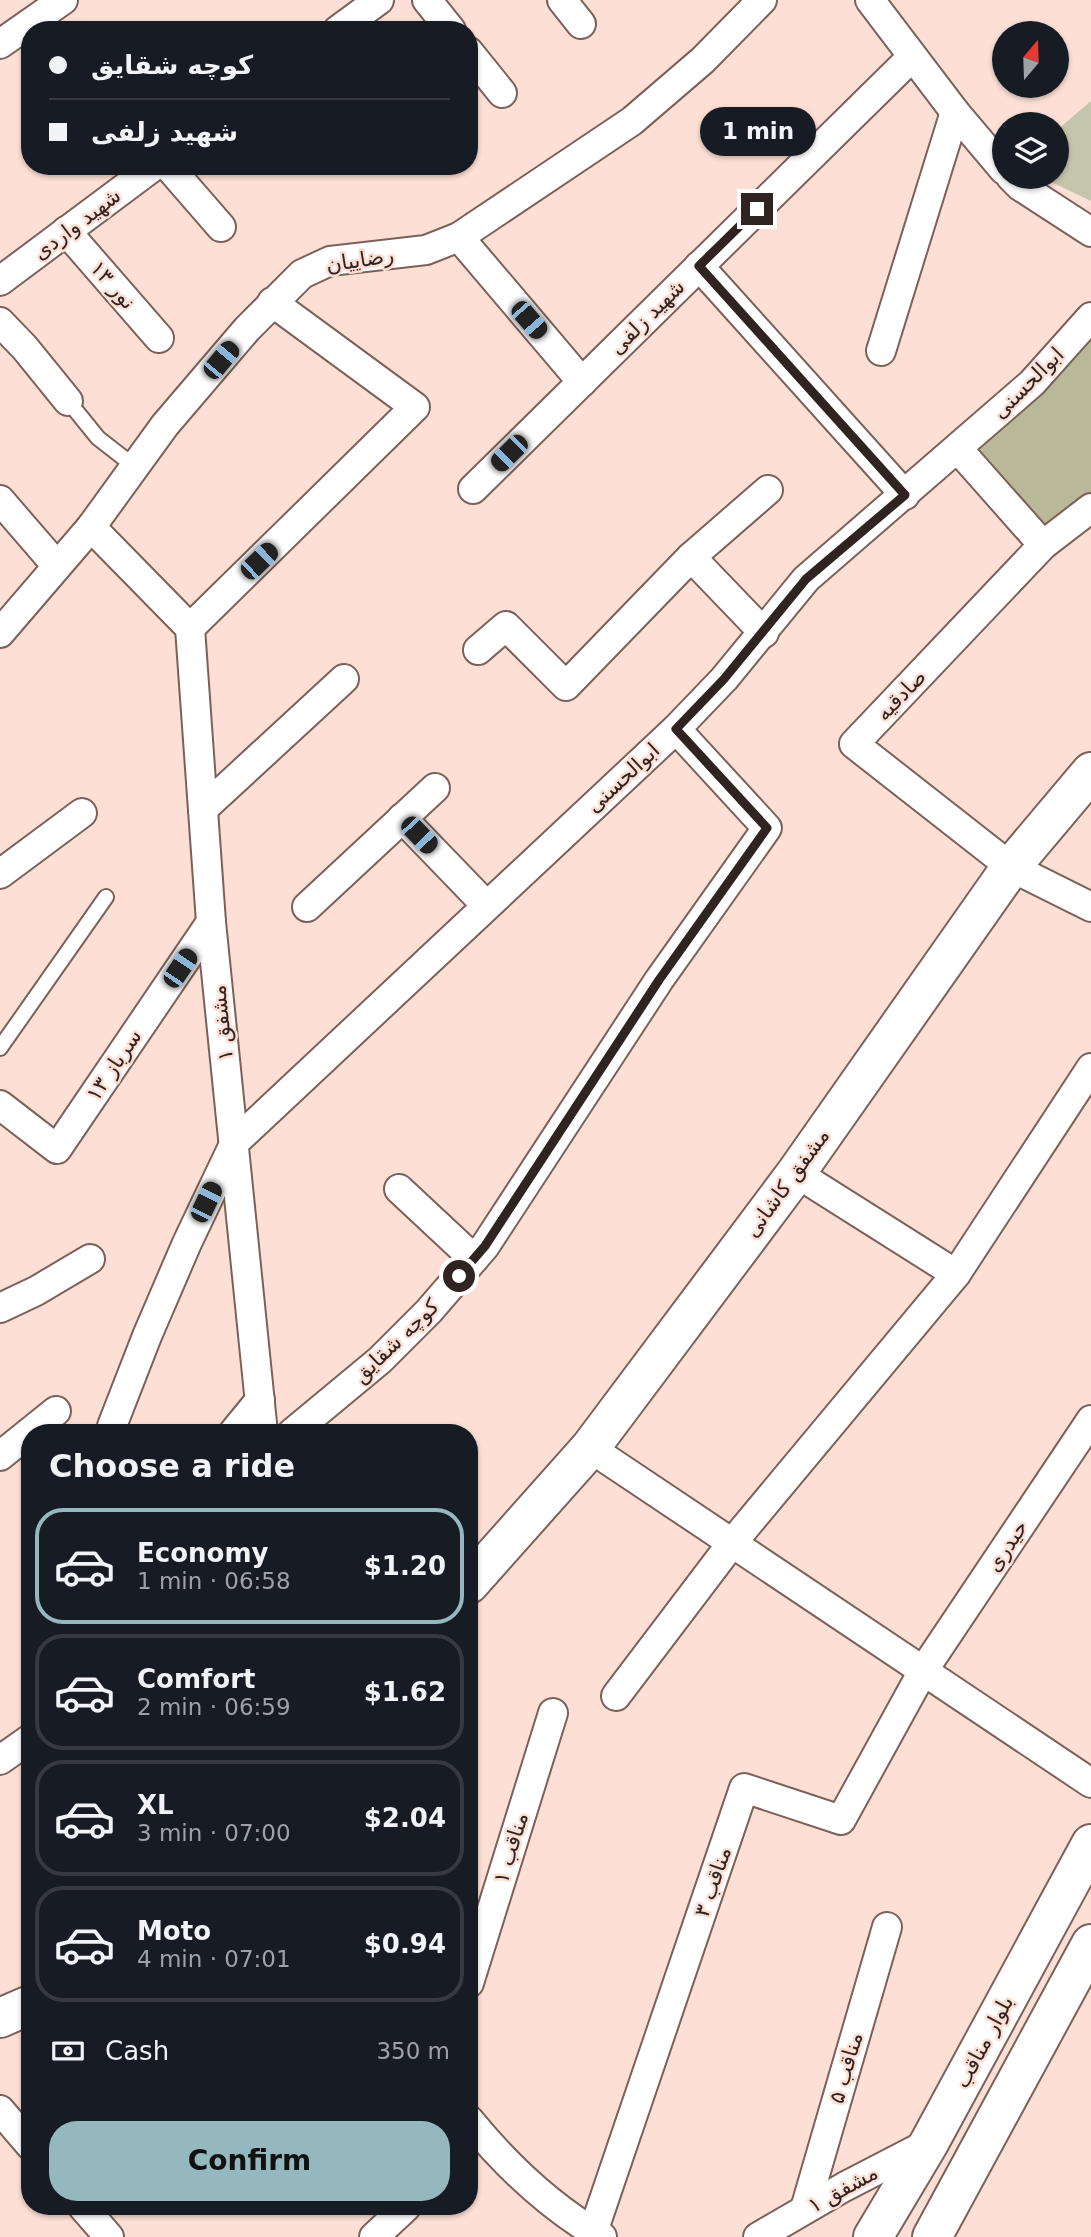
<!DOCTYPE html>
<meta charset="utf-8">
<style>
body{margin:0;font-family:"DejaVu Sans","Noto Naskh Arabic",sans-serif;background:#20242c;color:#f1f3f6;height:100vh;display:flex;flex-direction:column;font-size:26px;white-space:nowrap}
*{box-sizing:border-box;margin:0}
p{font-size:23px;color:#9ea1a6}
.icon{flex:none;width:38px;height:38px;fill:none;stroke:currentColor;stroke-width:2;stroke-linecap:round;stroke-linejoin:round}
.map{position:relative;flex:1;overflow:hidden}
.side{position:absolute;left:21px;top:1424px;width:457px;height:791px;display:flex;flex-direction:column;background:#171b24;border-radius:28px;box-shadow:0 2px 5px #0004}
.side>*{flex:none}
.banner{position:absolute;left:21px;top:21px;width:457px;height:154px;border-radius:28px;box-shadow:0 2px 5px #0004;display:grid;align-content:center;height:154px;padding:0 28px;background:#171b24}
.needle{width:46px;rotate:19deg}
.fabs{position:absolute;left:992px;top:21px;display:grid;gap:14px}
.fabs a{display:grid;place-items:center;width:77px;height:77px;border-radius:50%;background:#171b24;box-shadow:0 2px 5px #0004;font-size:35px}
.end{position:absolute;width:32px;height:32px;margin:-16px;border:9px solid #2f2421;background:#fff;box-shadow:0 0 0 4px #fff}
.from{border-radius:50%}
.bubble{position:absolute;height:49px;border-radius:24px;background:#171b24;box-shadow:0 2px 5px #0004;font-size:23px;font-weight:700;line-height:49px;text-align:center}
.car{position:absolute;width:21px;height:42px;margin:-21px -10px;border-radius:9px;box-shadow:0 0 5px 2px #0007;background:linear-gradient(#222 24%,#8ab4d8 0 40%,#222 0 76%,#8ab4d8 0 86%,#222 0)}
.banner b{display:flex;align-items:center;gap:24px;height:66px;font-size:26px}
.banner b+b{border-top:2px solid #363941}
.banner i{width:18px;height:18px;background:#f1f3f6}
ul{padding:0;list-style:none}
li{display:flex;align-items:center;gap:21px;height:116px;margin:0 14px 10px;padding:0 14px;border:4px solid #363941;border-radius:28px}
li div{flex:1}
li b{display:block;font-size:26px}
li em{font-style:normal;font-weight:700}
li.active{border-color:#95b7be}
li>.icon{width:63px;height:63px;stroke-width:1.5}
h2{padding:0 28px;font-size:32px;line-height:84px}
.pay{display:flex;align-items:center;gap:18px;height:77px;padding:0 28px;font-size:26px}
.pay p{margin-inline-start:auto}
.button{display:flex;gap:14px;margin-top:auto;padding:14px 28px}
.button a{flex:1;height:80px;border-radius:28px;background:#95b7be;color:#111;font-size:28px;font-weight:700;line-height:80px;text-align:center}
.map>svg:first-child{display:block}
.green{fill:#c5c5ae}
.forest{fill:#b9b999}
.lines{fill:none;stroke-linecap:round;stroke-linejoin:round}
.lane-casing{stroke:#7b6159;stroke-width:18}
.street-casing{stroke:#7b6159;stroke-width:32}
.secondary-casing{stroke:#7b6159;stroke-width:42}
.lane{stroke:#fff;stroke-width:14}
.street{stroke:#fff;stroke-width:28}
.secondary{stroke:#fff;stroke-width:38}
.route{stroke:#2f2421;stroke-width:9}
.labels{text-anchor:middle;stroke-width:5;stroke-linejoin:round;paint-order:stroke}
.street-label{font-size:21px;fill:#2f2421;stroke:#fddfd5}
</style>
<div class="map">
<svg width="1091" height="2237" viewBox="0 0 1091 2237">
<rect width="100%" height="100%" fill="#fddfd5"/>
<!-- green -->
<polygon class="green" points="1091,101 1091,201 1041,177 1057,177 1057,130"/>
<!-- forest -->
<polygon class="forest" points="1091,326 1091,502 1045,540 964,449"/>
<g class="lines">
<defs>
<g id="lane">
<polyline points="68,401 98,438 134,466"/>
<polyline points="0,1048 106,897"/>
</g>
<g id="street">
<polyline points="427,0 451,30"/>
<polyline points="562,0 581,24"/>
<polyline points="870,0 955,112 1004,170"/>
<polyline points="338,30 379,0"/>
<polyline points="0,44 63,0"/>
<polyline points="469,52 502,93"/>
<polyline points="168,166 221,227"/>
<polyline points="1011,177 1020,186 1091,232"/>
<polyline points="66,231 159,338"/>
<polyline points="459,237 582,382"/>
<polyline points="699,266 905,495"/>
<polyline points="0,281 154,166"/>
<polyline points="0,322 25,348 68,401"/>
<polyline points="881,351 955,112"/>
<polyline points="958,449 1043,545"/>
<polyline points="473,489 912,57"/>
<polyline points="0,500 57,566"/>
<polyline points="1091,508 1043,545 854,744 1011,867 1091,907"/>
<polyline points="91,527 190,628 211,922 263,1433"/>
<polyline points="190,628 415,407 272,302"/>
<polyline points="0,633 91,527 165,425 247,329 302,274 330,261 426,250 459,237 632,121 703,60 762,0"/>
<polyline points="764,633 691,557 768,490"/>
<polyline points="478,650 506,626 566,686 691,557"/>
<polyline points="203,809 344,679"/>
<polyline points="402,818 486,905"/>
<polyline points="0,874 82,813"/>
<polyline points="307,907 435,788"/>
<polyline points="0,1105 57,1149 211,922"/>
<polyline points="796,1173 956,1274"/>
<polyline points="399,1189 474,1259"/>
<polyline points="0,1308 36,1291 90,1259"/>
<polyline points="112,1426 147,1336 187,1243 235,1142 676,729 724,679 806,579 1032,383 1091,317"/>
<polyline points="233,1433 260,1400"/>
<polyline points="292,1433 380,1360 429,1311 485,1246 659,980 767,828 676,729"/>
<polyline points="590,1448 1091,1783"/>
<polyline points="0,1456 56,1411"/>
<polyline points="616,1696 732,1543 956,1274 1091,1068"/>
<polyline points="0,1760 30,1739"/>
<polyline points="469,1983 553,1713"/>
<polyline points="0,2110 30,2145"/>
<path d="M469,2120c37,45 82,88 133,117"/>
<polyline points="83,2207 109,2237"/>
<polyline points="805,2209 887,1927"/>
<polyline points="593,2232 744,1788 841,1820 923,1671 1091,1420"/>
<polyline points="374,2237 406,2207"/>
<polyline points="758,2237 844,2187 929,2143"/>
</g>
<g id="secondary">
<polyline points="469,1584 590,1448 796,1173 1011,867 1091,772"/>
<polyline points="0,2018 30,2005"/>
<polyline points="873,2237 929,2143 1091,1844"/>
<polyline points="932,2237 1091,1944"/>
</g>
</defs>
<!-- lane casing -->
<use href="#lane" class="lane-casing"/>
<!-- street casing -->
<use href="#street" class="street-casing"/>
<!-- secondary casing -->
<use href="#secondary" class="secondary-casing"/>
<!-- lane -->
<use href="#lane" class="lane"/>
<!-- street -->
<use href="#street" class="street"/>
<!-- secondary -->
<use href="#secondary" class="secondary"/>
</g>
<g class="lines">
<!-- route -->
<polyline class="route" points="459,1276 485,1246 659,980 767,828 676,729 724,679 806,579 905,495 699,266 757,209"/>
</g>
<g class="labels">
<!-- street labels -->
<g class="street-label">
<text transform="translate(77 224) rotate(-37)" y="7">شهید واردی</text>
<text transform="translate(360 260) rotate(-9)" y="7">رضاییان</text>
<text transform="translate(113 285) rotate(49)" y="7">نور ۱۳</text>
<text transform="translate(647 317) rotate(-45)" y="7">شهید زلفی</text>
<text transform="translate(1028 383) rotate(-45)" y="7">ابوالحسنی</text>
<text transform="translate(901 695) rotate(-46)" y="7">صادقیه</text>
<text transform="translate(623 778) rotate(-43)" y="7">ابوالحسنی</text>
<text transform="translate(222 1023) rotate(-96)" y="7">مشفق ۱</text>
<text transform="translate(114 1065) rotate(-56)" y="7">سرباز ۱۳</text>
<text transform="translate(787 1183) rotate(-54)" y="7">مشفق کاشانی</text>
<text transform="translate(396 1341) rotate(-44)" y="7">کوچه شقایق</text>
<text transform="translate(1007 1546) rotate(-56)" y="7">حیدری</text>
<text transform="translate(511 1848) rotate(-73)" y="7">مناقب ۱</text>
<text transform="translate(713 1882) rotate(-71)" y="7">مناقب ۳</text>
<text transform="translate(984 2042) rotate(-62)" y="7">بلوار مناقب</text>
<text transform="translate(846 2068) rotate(-74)" y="7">مناقب ۵</text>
<text transform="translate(843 2189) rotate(-29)" y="7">مشفق ۱</text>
</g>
</g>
</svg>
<div class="fabs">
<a><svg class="needle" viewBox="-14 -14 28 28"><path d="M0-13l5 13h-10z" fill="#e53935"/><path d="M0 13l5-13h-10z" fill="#9ea1a6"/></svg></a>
<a><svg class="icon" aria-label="layers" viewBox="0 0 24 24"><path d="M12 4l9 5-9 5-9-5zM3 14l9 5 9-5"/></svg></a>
</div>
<i class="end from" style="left:459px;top:1276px"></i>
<i class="end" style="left:757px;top:209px"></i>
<div class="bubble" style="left:700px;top:107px;width:116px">1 min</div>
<i class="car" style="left:529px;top:320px;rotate:139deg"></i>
<i class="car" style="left:221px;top:360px;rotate:40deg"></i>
<i class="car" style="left:509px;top:453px;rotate:225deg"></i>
<i class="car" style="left:259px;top:561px;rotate:46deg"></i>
<i class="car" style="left:419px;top:835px;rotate:136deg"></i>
<i class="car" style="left:180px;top:968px;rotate:34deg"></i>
<i class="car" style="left:206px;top:1202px;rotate:26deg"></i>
<div class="banner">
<b><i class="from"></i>کوچه شقایق</b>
<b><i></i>شهید زلفی</b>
</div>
<section class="side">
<h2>Choose a ride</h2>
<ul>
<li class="active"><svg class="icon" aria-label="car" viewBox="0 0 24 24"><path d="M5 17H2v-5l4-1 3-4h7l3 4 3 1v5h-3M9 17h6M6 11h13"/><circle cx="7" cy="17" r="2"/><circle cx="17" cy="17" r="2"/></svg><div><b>Economy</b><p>1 min · 06:58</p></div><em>$1.20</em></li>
<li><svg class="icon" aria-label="car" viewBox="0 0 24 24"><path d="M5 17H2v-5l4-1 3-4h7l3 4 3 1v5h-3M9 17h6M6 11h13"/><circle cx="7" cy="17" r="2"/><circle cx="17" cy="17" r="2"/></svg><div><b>Comfort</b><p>2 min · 06:59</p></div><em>$1.62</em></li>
<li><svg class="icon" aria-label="car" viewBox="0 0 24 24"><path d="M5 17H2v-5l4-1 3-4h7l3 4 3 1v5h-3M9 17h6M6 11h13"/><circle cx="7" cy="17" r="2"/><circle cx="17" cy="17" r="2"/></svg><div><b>XL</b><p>3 min · 07:00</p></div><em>$2.04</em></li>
<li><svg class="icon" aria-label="car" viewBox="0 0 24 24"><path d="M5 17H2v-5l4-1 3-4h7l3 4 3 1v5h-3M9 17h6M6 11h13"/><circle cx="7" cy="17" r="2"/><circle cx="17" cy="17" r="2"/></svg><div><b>Moto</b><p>4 min · 07:01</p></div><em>$0.94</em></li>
</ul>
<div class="pay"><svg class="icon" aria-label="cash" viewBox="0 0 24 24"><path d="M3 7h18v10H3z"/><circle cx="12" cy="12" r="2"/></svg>Cash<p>350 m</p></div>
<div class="button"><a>Confirm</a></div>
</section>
</div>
